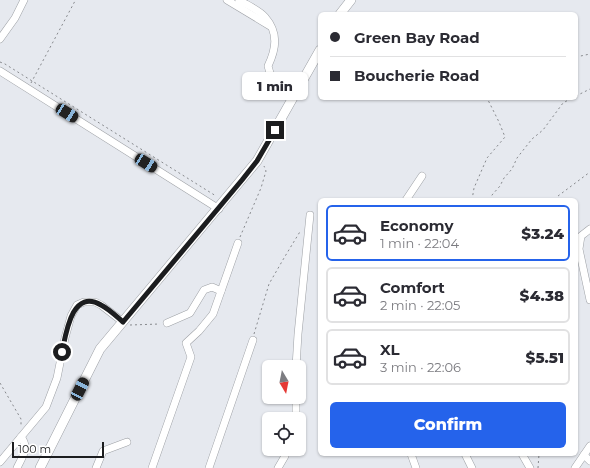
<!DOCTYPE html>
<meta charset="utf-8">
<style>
body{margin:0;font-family:Montserrat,sans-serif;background:#f2f2f3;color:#2b2b33;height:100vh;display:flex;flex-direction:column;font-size:15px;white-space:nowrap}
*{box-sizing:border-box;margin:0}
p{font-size:13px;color:#7c7c81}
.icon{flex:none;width:22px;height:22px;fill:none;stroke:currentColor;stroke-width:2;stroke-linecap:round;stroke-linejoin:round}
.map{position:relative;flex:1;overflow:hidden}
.sheet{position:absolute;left:318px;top:198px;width:260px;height:258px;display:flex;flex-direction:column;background:#fff;border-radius:6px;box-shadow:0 1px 3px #0004}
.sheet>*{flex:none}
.banner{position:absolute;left:318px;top:12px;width:260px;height:88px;border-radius:6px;box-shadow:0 1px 3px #0004;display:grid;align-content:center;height:88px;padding:0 12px;background:#fff}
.needle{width:26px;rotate:170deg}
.tools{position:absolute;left:262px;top:360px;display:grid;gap:8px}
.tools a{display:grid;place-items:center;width:44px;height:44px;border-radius:6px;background:#fff;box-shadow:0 1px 3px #0004;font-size:20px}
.scale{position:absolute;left:12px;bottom:10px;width:92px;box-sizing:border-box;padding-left:4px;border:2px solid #1c1d1f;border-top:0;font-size:11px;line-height:14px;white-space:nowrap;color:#1c1d1f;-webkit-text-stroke:3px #fff;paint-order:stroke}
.end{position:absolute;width:18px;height:18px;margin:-9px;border:5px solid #1c1d1f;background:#fff;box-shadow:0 0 0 2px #fff}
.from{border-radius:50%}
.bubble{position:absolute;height:28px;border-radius:6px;background:#fff;box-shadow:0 1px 3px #0004;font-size:13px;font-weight:800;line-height:28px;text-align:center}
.car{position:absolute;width:12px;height:24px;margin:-12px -6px;border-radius:5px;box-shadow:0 0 3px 1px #0007;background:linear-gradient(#222 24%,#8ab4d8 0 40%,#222 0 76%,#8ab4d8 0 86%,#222 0)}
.banner b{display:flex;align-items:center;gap:14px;height:38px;font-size:15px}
.banner b+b{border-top:1px solid #e1e1e2}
.banner i{width:10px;height:10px;background:#2b2b33}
ul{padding:7px 0 0;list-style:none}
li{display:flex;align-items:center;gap:12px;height:56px;margin:0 8px 6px;padding:0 4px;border:2px solid #e1e1e2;border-radius:6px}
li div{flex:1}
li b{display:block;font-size:15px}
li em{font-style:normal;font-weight:800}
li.active{border-color:#2563eb}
li>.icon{width:36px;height:36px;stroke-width:1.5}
.cta{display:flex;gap:8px;margin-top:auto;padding:8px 12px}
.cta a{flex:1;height:46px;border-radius:6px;background:#2563eb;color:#fff;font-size:16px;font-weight:800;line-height:46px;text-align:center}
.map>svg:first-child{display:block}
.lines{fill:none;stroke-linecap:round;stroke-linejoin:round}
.minor-casing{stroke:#9da0a5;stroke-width:8}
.major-casing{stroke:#9da0a5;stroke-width:10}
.path{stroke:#87898d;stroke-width:1;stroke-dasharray:2 3;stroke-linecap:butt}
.minor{stroke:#fff;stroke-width:7}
.major{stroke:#fff;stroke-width:9}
.route{stroke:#1c1d1f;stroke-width:5}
</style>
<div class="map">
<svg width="590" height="468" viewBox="0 0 590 468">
<rect width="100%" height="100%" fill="#e6e9ef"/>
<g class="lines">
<defs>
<g id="minor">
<polyline points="227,0 270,26"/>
<path d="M239,0c8,5 20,10 26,17 14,16 11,32 3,49l4,14 21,18"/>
<polyline points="0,39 15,18 24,0"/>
<polyline points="0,71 219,209"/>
<polyline points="406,200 422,176"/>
<polyline points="590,229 581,236 579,249 590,300"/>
<polyline points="167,323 190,313 204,290 212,287 221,291"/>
<polyline points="296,367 298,334 310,215"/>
<polyline points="294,419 296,414 296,397"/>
<polyline points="411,454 416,468"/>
<polyline points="465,454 472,468"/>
<polyline points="522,454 530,468"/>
<polyline points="584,455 590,461"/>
<polyline points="0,462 46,407 57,378 65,338 71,316 77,305 84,302 95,302 101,305 123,322"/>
<path d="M17,468c5,-11 13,-20 4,-31"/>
<polyline points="96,468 103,451 127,442"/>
<polyline points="152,468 191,357 186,343 199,331 213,314 238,243"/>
<polyline points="209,468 253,340"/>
<polyline points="278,468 285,456 286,449"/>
<polyline points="575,468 590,446"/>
</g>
<g id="major">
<polyline points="340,14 351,0"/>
<polyline points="40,468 100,349 257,161 320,50"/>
</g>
</defs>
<!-- minor casing -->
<use href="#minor" class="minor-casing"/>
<!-- major casing -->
<use href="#major" class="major-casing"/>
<!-- path -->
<g class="path">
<polyline points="576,57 590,54"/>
<polyline points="0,62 5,64 216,196"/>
<polyline points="31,83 75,1 74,0"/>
<polyline points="576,96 590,89"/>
<polyline points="472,200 474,188 487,158 505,137 499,122 487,98"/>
<polyline points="490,200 492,195 500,186 504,178 512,169 517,158 532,139 543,130 563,103 572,98"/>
<polyline points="555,200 558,196 590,172"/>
<polyline points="240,237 261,188 266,171 264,166"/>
<polyline points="130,325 160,324"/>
<polyline points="254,334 269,284 284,258 301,230"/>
<polyline points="0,383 21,419 21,427"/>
<polyline points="538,468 539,454"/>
</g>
<!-- minor -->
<use href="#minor" class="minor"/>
<!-- major -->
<use href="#major" class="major"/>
</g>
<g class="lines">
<!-- route -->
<path class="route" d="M62,352c4,-19 10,-64 39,-47 8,4 15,11 22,17l119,-142 15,-19 18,-31"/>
</g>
</svg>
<div class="tools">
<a><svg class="needle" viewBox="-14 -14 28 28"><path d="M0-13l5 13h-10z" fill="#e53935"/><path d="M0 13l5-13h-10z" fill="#7c7c81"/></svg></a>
<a><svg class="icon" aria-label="locate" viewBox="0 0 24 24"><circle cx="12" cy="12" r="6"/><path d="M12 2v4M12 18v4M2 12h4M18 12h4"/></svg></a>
</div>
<div class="scale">100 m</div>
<i class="end from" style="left:62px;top:352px"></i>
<i class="end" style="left:275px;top:130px"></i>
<div class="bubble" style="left:242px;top:72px;width:66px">1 min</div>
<i class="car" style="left:67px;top:113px;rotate:122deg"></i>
<i class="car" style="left:146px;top:163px;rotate:122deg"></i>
<i class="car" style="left:80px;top:389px;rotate:27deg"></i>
<div class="banner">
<b><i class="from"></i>Green Bay Road</b>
<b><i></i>Boucherie Road</b>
</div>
<section class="sheet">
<ul>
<li class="active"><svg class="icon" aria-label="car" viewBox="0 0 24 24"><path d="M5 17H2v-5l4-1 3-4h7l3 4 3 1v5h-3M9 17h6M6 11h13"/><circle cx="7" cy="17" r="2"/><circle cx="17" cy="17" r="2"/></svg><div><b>Economy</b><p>1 min · 22:04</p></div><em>$3.24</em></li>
<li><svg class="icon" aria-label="car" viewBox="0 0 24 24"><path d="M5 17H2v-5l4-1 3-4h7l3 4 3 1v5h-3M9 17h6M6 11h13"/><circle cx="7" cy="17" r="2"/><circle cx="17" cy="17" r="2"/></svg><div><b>Comfort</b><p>2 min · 22:05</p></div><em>$4.38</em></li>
<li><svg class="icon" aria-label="car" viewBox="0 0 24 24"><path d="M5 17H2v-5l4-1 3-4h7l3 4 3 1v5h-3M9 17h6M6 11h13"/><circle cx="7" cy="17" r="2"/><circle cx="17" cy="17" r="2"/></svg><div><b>XL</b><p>3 min · 22:06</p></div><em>$5.51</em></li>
</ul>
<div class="cta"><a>Confirm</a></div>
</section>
</div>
